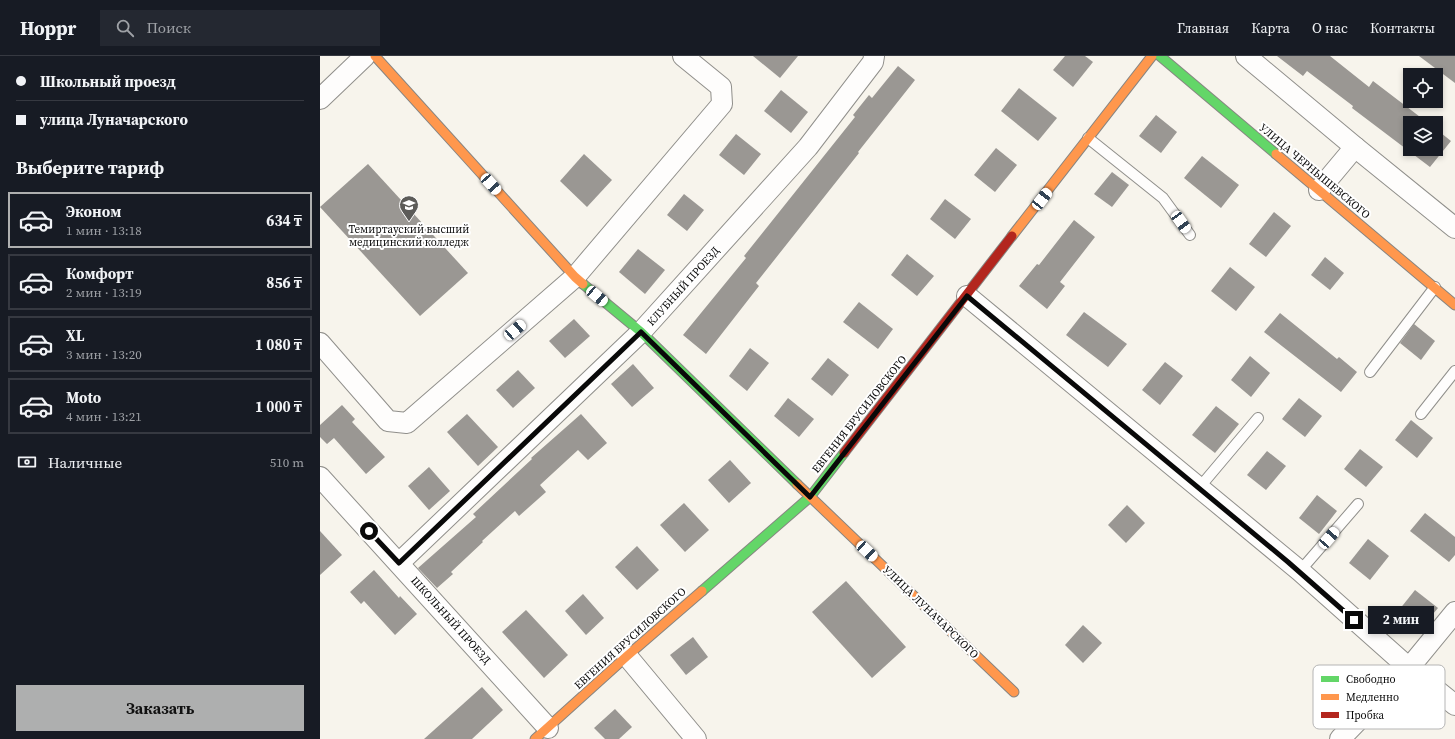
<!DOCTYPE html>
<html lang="ru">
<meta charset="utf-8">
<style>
body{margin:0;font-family:"Source Serif 4",serif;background:#242831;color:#f1f3f6;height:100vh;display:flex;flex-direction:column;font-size:15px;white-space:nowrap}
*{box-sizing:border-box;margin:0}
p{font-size:13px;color:#9ea1a6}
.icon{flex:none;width:22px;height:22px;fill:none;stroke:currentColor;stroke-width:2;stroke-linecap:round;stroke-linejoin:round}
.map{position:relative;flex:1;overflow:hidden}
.drawer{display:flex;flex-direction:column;background:#171b24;width:320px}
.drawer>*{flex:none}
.top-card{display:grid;align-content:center;height:88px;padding:0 16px;background:#171b24}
.buttons{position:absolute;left:1083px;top:12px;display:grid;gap:8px}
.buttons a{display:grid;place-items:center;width:40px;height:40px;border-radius:0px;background:#171b24;box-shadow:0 2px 6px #0003;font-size:20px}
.end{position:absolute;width:18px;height:18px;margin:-9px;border:5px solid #090909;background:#fff;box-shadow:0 0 0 2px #fff}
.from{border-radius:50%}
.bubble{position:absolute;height:28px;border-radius:0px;background:#171b24;box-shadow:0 2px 6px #0003;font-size:13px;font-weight:700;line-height:28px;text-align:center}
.car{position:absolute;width:12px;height:24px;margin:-12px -6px;border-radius:5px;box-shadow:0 0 3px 1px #0007;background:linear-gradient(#fff 24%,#345 0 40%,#fff 0 76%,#345 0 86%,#fff 0)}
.top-card b{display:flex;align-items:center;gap:14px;height:38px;font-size:15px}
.top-card b+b{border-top:1px solid #363941}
.top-card i{width:10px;height:10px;background:#f1f3f6}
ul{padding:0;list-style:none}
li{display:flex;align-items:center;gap:12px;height:56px;margin:0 8px 6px;padding:0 8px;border:2px solid #363941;border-radius:0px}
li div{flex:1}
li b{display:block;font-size:15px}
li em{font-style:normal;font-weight:700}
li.current{border-color:#aeafaf}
li>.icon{width:36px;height:36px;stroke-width:1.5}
h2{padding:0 16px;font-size:18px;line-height:48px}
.pay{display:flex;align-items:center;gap:10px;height:44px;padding:0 16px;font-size:15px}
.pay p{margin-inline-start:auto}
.button{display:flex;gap:8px;margin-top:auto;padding:8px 16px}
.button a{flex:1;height:46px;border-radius:0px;background:#aeafaf;color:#111;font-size:16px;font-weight:700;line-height:46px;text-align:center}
header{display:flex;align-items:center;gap:24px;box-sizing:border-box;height:56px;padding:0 20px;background:#171b24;border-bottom:1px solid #363941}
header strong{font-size:19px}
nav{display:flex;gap:22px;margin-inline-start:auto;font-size:14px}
.search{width:280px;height:36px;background:#242831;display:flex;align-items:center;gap:10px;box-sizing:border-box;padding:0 14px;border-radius:0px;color:#9ea1a6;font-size:15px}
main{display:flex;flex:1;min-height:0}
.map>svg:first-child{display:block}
.building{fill:#9a9793}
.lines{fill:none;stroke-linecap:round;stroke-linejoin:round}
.lane-casing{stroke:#908f8b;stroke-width:12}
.street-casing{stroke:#908f8b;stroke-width:22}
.fast-casing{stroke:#878582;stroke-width:11}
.slow-casing{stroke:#878582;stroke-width:11}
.jam-casing{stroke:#878582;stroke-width:11}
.lane{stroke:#fefdfc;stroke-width:10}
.street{stroke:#fefdfc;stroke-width:20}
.fast{stroke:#63d668;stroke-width:9}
.slow{stroke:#ff974d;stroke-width:9}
.jam{stroke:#b3261e;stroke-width:9}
.route{stroke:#090909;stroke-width:5}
.labels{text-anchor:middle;stroke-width:4;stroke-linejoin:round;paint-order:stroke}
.street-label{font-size:11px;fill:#090909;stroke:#fff}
.poi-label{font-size:11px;fill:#090909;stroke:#fff}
.key{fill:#fff;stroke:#b5b5b5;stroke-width:1}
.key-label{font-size:11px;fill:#090909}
</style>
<header>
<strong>Hoppr</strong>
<div class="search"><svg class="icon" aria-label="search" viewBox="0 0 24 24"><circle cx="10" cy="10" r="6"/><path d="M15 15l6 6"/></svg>Поиск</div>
<nav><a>Главная</a><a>Карта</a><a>О нас</a><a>Контакты</a></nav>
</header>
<main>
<section class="drawer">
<div class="top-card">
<b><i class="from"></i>Школьный проезд</b>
<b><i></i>улица Луначарского</b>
</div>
<h2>Выберите тариф</h2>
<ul>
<li class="current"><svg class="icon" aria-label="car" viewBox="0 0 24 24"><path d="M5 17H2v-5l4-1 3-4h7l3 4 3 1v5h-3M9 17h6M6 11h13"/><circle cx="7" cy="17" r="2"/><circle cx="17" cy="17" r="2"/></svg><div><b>Эконом</b><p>1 мин · 13:18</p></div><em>634 ₸</em></li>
<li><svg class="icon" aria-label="car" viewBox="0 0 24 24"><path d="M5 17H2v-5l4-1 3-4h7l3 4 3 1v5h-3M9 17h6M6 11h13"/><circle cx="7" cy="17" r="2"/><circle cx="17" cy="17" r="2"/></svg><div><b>Комфорт</b><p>2 мин · 13:19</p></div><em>856 ₸</em></li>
<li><svg class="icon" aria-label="car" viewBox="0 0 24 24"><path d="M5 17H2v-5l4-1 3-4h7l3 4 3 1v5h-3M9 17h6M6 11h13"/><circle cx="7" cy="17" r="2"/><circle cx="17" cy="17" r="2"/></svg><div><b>XL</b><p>3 мин · 13:20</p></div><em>1 080 ₸</em></li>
<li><svg class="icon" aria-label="car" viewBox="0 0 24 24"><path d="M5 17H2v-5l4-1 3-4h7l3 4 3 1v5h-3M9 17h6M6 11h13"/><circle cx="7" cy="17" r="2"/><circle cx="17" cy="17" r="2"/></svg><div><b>Moto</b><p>4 мин · 13:21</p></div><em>1 000 ₸</em></li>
</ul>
<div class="pay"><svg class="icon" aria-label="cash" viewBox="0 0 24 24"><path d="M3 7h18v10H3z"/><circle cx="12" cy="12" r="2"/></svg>Наличные<p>510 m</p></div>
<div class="button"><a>Заказать</a></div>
</section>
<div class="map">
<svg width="1135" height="683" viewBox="0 0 1135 683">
<rect width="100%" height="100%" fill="#f7f4ec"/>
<!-- building -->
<g class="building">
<polygon points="433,0 478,0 460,22"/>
<polygon points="745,0 765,0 773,6 753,31 733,14"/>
<polygon points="957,0 1010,0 1049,31 1053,25 1108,67 1090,67 1090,93 1116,93 1116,73 1131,85 1110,111 1032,52 1033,50 987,15 983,20"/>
<polygon points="1099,0 1135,0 1135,27"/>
<polygon points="578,10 595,24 538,96 539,97 436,227 439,230 386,298 363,279 426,202 424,200 535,61 533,59 549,39 552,42"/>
<polygon points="699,32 737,62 718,85 681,55"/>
<polygon points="461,34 488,56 471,77 444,55"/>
<polygon points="836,59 857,76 841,97 819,80"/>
<polygon points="416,78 441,98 424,119 399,99"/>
<polygon points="676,92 697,109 675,136 654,119"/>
<polygon points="264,98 292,124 267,151 240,125"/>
<polygon points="882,100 919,129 901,152 864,122"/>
<polygon points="48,108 148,217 100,260 0,151"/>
<polygon points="792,116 809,129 792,151 774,138"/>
<polygon points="364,138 384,154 367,175 347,159"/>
<polygon points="625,143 651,163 635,183 610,163"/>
<polygon points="954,156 971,170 946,201 929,188"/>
<polygon points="754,164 775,181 740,226 745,230 727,253 699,230 717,208 719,209"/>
<polygon points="318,193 345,214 325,238 299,216"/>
<polygon points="587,198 614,220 597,240 571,219"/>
<polygon points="1005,201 1024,217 1010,234 991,219"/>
<polygon points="910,211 935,231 916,255 891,235"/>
<polygon points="539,246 573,273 558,293 523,266"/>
<polygon points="764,256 807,288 788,311 746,279"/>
<polygon points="960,257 1017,303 1019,301 1037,316 1021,336 944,276"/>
<polygon points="254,263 270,280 245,302 229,285"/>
<polygon points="1094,268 1115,285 1101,304 1080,287"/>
<polygon points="430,292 449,307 427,335 409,320"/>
<polygon points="930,300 950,317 931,341 911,324"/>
<polygon points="508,302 529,319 512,340 491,323"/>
<polygon points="845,306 863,320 840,349 822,334"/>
<polygon points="313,308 334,332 312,351 291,328"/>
<polygon points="198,314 215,332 193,352 176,334"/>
<polygon points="468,342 494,363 479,381 454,360"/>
<polygon points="979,342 1002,360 985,381 962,363"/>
<polygon points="22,349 35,363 32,366 65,401 46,418 14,382 7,388 0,381 0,369"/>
<polygon points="896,350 919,368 895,397 872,379"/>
<polygon points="147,358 178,391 158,410 127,376"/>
<polygon points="261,358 287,387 268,404 258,394 220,429 226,436 199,460 195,455 162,485 163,486 131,516 133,518 117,532 98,512 156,461 153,458 212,403 211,402"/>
<polygon points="1091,364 1113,382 1097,402 1075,384"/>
<polygon points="1040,393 1063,411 1046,431 1024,413"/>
<polygon points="947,395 966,410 946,434 927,419"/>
<polygon points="410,404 431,427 409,447 388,424"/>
<polygon points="109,411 130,435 109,454 88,430"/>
<polygon points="997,439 1017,455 999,478 979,462"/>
<polygon points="364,447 389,474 365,496 340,469"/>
<polygon points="807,449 825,467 806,487 788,469"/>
<polygon points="1105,457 1135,481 1135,499 1129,506 1090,475"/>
<polygon points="0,475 22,499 0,519"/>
<polygon points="1048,483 1069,500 1050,524 1029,507"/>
<polygon points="317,490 339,514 317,534 295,511"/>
<polygon points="54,514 79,542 80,540 97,558 75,579 44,545 41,548 30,536"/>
<polygon points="526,525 586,591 552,622 492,556"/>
<polygon points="1095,534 1118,552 1101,572 1079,554"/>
<polygon points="263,538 284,562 266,579 245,555"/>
<polygon points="206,554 248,599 224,622 182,576"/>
<polygon points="763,569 782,587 763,607 745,589"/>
<polygon points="373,581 388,601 366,619 350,599"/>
<polygon points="162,631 183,654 152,683 104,683"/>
<polygon points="295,653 312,671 299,683 285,683 274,672"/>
</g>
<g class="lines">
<defs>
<g id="lane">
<polyline points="768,82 843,142 870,179"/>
<polyline points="1050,316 1115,231"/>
<polyline points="1101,358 1135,315"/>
<polyline points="879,432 938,362"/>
<polyline points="980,515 1038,448"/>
</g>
<g id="street">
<polyline points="926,0 1035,91 1135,172"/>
<polyline points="0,43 45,0"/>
<polyline points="999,134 1035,91"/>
<polyline points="647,240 980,515 1089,612 1135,649"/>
<polyline points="0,287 68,365 87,367 255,221 402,48 401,31 363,0"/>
<polyline points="0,421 228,672"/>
<polyline points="79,507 321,276 488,91 553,6 554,0"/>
<polyline points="307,600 376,683"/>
<polyline points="1020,683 1089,612 1135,556"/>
</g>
<g id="fast">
<polyline points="840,0 956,98"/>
<polyline points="263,228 321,276 477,428"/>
<polyline points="382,535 490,441 524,397"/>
</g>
<g id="slow">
<polyline points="55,0 255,221 263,228"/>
<polyline points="956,98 1135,249"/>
<polyline points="692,180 832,0"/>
<polyline points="477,428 694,636"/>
<polyline points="215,683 307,600 382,535"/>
</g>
<polyline id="jam" points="524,397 692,180"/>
</defs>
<!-- lane casing -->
<use href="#lane" class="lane-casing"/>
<!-- street casing -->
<use href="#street" class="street-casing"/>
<!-- fast casing -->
<use href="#fast" class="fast-casing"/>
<!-- slow casing -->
<use href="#slow" class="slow-casing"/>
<!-- jam casing -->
<use href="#jam" class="jam-casing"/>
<!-- lane -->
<use href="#lane" class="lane"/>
<!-- street -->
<use href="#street" class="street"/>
<!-- fast -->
<use href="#fast" class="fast"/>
<!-- slow -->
<use href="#slow" class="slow"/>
<!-- jam -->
<use href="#jam" class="jam"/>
</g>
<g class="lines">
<!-- route -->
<polyline class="route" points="49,475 79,507 321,276 490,441 647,240 968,506 1034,564"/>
</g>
<!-- icons -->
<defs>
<symbol id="university-pin" viewBox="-11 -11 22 30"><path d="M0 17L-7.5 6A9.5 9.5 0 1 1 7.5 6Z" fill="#5c5b58" stroke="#fff"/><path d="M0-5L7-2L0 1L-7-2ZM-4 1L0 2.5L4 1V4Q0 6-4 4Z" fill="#fff"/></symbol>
</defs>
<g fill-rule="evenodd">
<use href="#university-pin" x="78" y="138" width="22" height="30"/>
</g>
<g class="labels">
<!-- street labels -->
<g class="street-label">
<text transform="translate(995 115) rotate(40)" y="4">УЛИЦА ЧЕРНЫШЕВСКОГО</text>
<text transform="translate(363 230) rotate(-48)" y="4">КЛУБНЫЙ ПРОЕЗД</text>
<text transform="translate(539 358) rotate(-52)" y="4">ЕВГЕНИЯ БРУСИЛОВСКОГО</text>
<text transform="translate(611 556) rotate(44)" y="4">УЛИЦА ЛУНАЧАРСКОГО</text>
<text transform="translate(131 564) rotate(48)" y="4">ШКОЛЬНЫЙ ПРОЕЗД</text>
<text transform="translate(310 582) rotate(-42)" y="4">ЕВГЕНИЯ БРУСИЛОВСКОГО</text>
</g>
<!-- poi labels -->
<g class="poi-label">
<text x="89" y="177">Темиртауский высший<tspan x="89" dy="13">медицинский колледж</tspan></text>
</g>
</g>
<!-- legend -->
<rect x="993" y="609" width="132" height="64" rx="6" class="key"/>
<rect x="1001" y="620" width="18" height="6" fill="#63d668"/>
<rect x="1001" y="638" width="18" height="6" fill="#ff974d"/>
<rect x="1001" y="656" width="18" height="6" fill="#b3261e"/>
<g class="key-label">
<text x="1026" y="627">Свободно</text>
<text x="1026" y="645">Медленно</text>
<text x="1026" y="663">Пробка</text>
</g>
</svg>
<div class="buttons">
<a><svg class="icon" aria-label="locate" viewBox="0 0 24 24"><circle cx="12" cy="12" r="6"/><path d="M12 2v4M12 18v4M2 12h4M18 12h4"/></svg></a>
<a><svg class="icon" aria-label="layers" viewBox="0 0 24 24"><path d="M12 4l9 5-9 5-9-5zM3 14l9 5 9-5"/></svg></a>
</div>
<i class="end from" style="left:49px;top:475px"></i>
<i class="end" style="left:1034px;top:564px"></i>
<div class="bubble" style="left:1048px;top:550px;width:66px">2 мин</div>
<i class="car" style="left:171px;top:128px;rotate:138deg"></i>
<i class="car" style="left:722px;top:143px;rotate:38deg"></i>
<i class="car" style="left:861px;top:166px;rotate:144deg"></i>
<i class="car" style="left:277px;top:240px;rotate:130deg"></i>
<i class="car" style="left:195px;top:274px;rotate:49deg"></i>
<i class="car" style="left:1009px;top:482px;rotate:41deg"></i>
<i class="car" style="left:547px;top:495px;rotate:133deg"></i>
</div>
</main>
